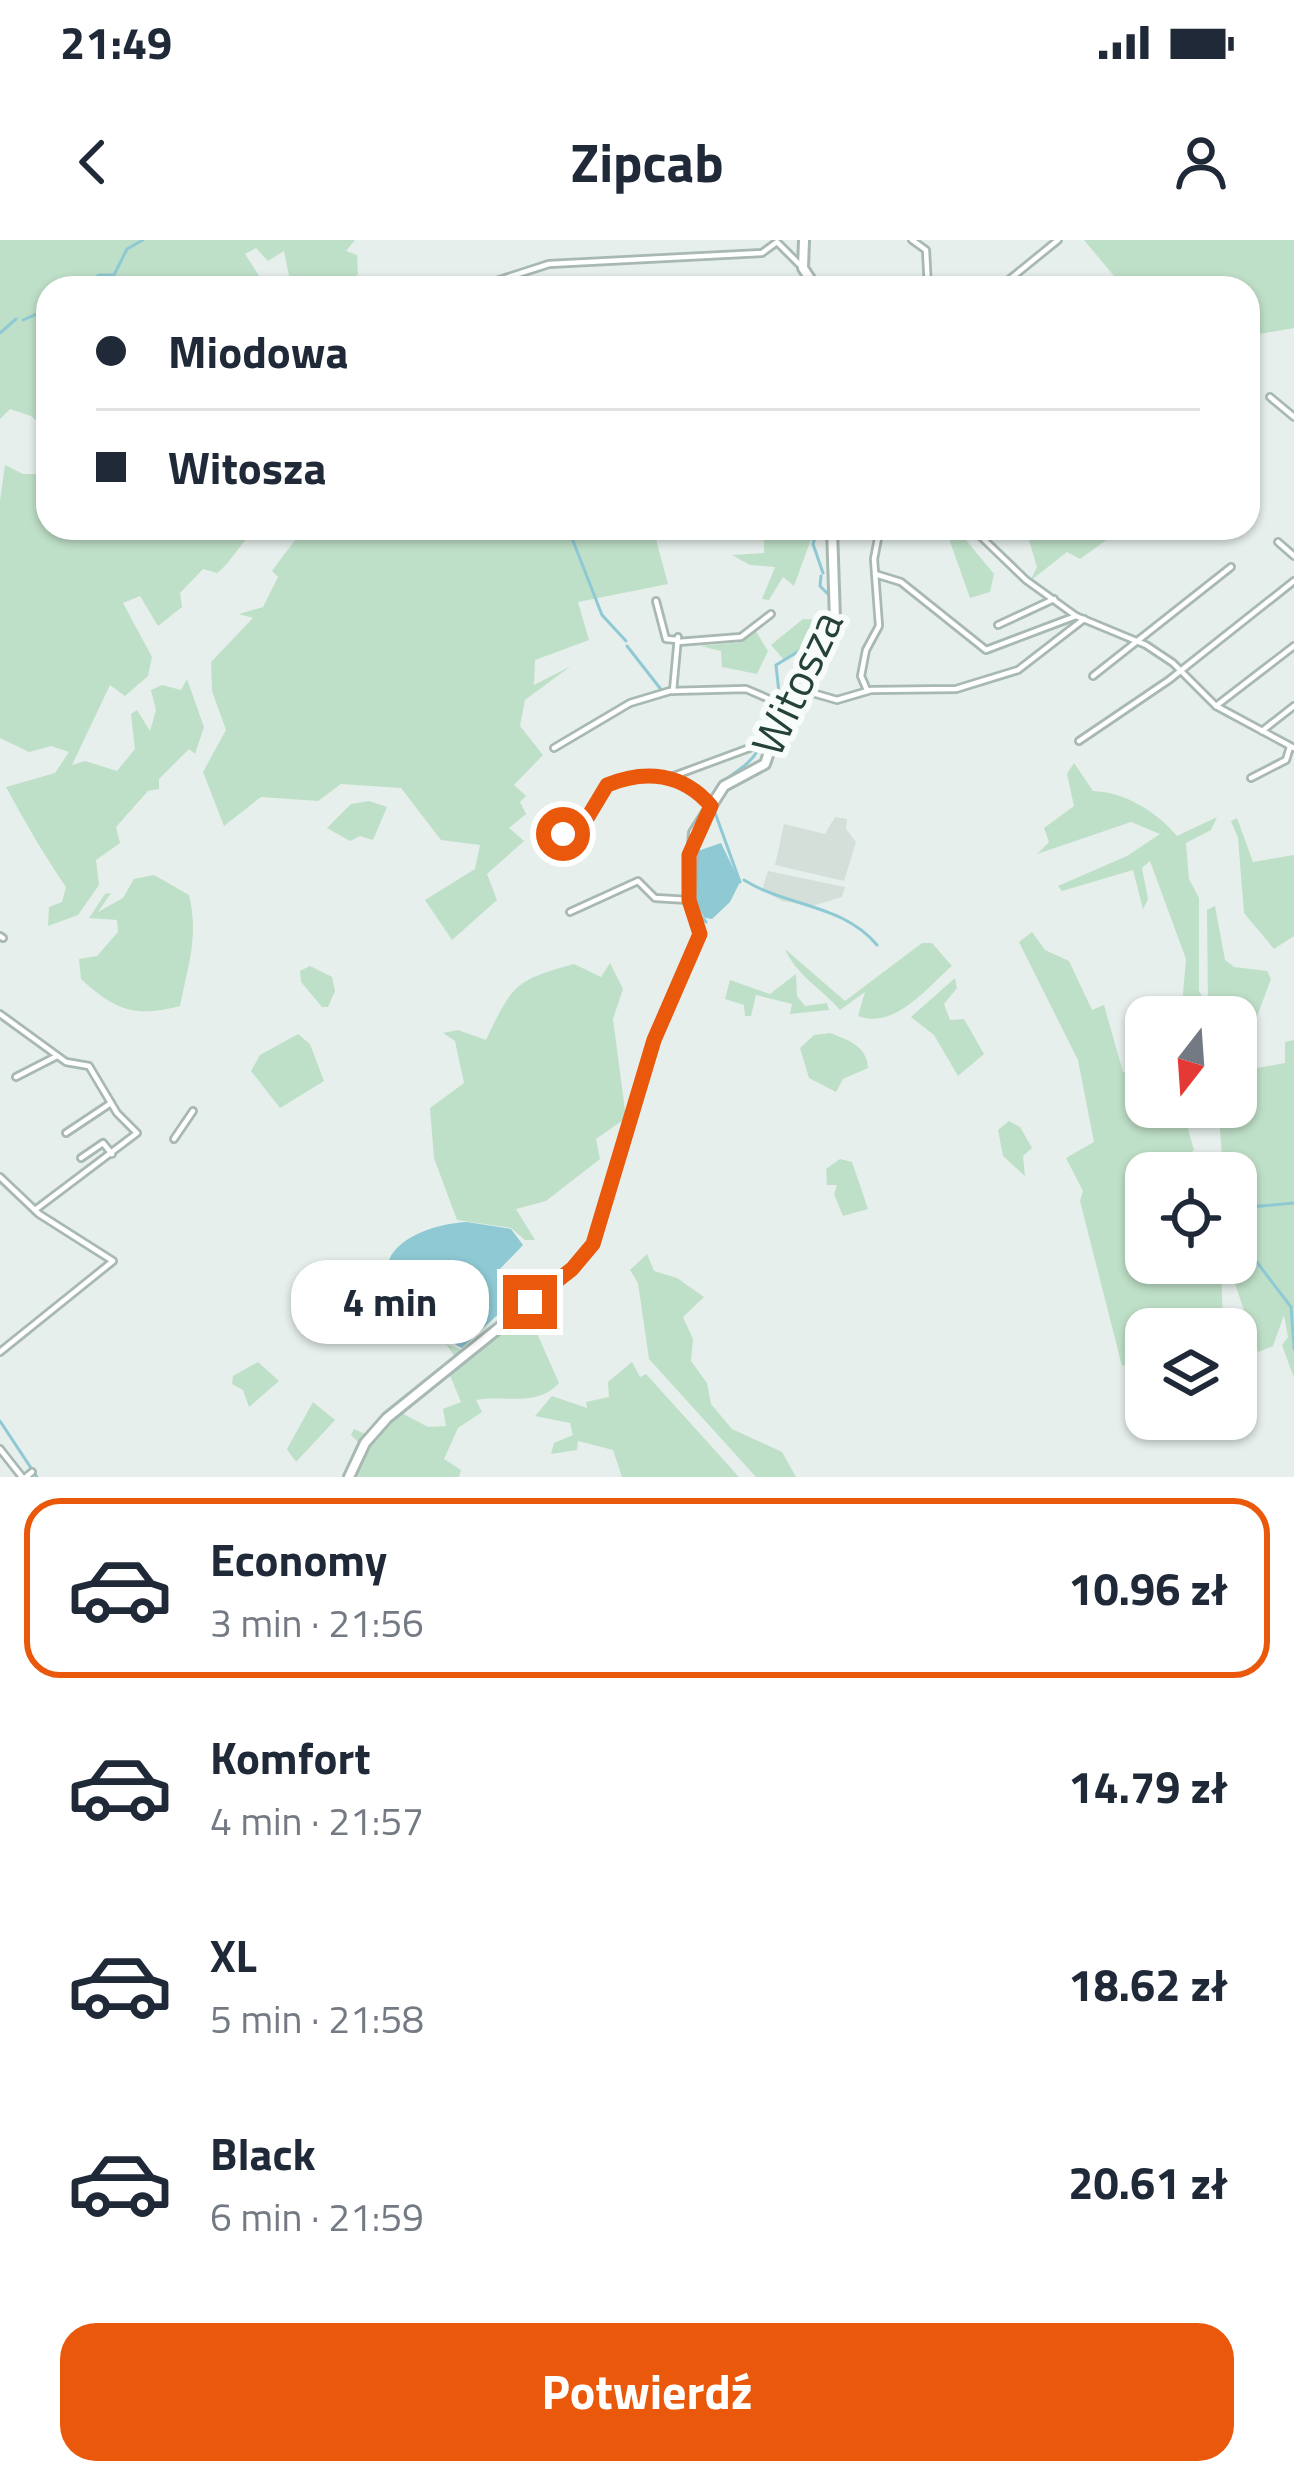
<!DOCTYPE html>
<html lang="pl">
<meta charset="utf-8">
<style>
body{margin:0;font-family:"Titillium Web",sans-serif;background:#f2f2f3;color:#1f2937;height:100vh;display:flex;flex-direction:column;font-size:45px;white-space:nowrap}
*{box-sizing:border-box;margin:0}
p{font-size:39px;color:#747a83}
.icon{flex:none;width:66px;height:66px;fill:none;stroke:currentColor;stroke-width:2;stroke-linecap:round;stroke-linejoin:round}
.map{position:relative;height:1237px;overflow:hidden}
.panel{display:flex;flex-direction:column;background:#fff;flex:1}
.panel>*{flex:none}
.top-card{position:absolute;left:36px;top:36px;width:1224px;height:264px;border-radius:36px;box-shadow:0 3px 9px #0004;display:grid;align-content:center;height:264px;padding:0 60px;background:#fff}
.needle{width:78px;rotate:197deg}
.buttons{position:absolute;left:1125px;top:756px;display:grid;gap:24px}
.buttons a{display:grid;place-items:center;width:132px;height:132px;border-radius:24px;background:#fff;box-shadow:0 3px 9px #0004;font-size:60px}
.end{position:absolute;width:54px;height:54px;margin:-27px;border:15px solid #ea580c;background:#fff;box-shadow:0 0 0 6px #fff}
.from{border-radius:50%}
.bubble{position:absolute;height:84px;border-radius:36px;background:#fff;box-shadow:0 3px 9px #0004;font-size:39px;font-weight:700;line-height:84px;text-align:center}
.top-card b{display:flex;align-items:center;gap:42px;height:114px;font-size:45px}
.top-card b+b{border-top:3px solid #e0e1e3}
.top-card i{width:30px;height:30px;background:#1f2937}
ul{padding:21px 0 0;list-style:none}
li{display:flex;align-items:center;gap:36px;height:180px;margin:0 24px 18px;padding:0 36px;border:6px solid transparent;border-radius:36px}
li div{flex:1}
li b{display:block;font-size:45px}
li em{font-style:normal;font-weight:700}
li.selected{border-color:#ea580c}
li>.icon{width:108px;height:108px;stroke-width:1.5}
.cta{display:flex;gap:24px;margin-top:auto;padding:24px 60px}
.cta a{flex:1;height:138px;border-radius:36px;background:#ea580c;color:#fff;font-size:48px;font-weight:700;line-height:138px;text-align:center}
.status{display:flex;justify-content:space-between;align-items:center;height:84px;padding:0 60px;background:#fff;direction:ltr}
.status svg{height:33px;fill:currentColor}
header{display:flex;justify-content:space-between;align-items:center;height:156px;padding:0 60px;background:#fff;font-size:54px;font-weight:700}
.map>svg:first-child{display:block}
.built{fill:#d4dfda}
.green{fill:#bfe0c8}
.water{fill:#8ec9d4}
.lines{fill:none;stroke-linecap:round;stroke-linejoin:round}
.stream{stroke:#8ec9d4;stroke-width:3}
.minor-casing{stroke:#a8b8b2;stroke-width:10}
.tertiary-casing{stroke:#a8b8b2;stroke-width:14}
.minor{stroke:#fff;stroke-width:4.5}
.tertiary{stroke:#fff;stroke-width:8}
.route{stroke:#ea580c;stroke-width:15}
.labels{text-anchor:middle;stroke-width:12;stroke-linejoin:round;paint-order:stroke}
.street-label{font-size:45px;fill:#24423a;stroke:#f7fbf9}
</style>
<div class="status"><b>21:49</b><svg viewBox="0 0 49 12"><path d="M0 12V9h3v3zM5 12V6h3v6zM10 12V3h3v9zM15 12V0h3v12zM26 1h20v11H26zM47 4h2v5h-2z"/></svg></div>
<header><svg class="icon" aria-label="back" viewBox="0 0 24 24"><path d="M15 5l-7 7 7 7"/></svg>Zipcab<svg class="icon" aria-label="person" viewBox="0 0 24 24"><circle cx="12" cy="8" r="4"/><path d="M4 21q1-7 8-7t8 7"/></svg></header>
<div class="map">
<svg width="1294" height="1237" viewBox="0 0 1294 1237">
<rect width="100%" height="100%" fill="#e6efeb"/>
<!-- built -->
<g class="built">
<polygon points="835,577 847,579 846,589 856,602 844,641 775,625 784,584 825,594"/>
<polygon points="768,631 845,647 842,657 812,666 782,661 762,650"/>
</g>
<!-- green -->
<g class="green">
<polygon points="0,0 355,0 346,11 357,15 358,34 345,48 281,48 279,40 290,41 284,11 268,21 256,8 245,14 267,48 48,48 48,191 31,176 10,169 0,179"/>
<polygon points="1084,0 1294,0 1294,88 1248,96 1248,48 1124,48"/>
<path d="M5,225l18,9h25v54h177l-1,9 9,-7 29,-2c-18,5 -28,33 -45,45l-14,-4 -23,24 2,14 -24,19 -18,-30 -17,7 29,54 -4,19 -23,20 -15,-11 -38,80 13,-4 32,10 18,-22 -4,-35 6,-4 13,21 6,-21 -5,-20 11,-5 19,5 6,-11 17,48 -9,27 -6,-5 -30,30v10l-11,2 -32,36 4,16 -24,17 3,25 -21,30 -30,11 1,-19 13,-5 4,-15c-22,-32 -41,-65 -60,-100l49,-14 14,-21 -18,-6 -22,6 -29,-14v-237z"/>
<polygon points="295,288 653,288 668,344 578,362 589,400 535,420 534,445 571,426 525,460 520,486 543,515 514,545 526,556 520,562 526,574 509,588 524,601 487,634 497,660 452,700 425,660 475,629 480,605 441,600 401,548 341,544 318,561 261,557 224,586 203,532 226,490 212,451 211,422 253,378 239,374 263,367 278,337 272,331 300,293"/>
<polygon points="764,288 815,288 794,346 783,337 769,360 762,359 775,327 750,325 732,315 764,313"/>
<polygon points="947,288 956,288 994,334 990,352 970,358 947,293 935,301"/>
<polygon points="1043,288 1122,288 1122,289 1080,319 1067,312 1030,341 1037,327 1029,300"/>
<polygon points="803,379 824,380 809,405 785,421 771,405"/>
<polygon points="755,390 768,411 757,434 722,427 721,411 700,406 742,402"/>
<path d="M1074,523l19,28c32,1 64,21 84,45l40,-19 -6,13 -25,13 3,36 10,19v93l9,15 -1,-96 8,-4 10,54 9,7 33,4 4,8 -16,43 -19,8v-13h-60l-5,-13 11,2 4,-47 -36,-98 -8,7 6,31 -5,10 -10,-39 -71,21 -4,-5 69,-30 33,-22 -29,-12 -94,32 12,-12 -5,-14 30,-22 -7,-32z"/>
<polygon points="369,561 387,567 373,600 360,596 350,601 327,588 351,564"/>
<polygon points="1237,578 1253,622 1294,615 1294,696 1274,709 1244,673 1238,598 1231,581"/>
<path d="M154,635l35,20c10,41 -1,71 -9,111 -46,12 -65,4 -99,-27l-2,-20 18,-3 21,-24 -1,-12 -28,-2 16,-24 6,-1 -13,19 25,-14 11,-19z"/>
<polygon points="1032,692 1045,710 1069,721 1092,770 1104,765 1123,832 1146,833 1146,867 1199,867 1192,875 1183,871 1194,910 1176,928 1146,933 1146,1023 1205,1023 1210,1033 1211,1023 1221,1023 1223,1089 1146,1089 1146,1114 1122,1126 1080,961 1083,951 1066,918 1094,902 1078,820 1019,702"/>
<path d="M922,703h10l20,23c-26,22 -57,64 -94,50l7,-24 -25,18c-19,-22 -43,-34 -55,-61l60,52z"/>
<path d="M610,723l13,26 -10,30 13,99 -30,21 4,20 -54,42 -30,8 19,31h-10l-14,-12 -54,-8 -23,-62 -4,-50 34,-25 -9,-42 -12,-8 15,-3 28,10c26,-55 29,-60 88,-76l27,13z"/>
<polygon points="310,726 332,737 335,751 328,767 322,767 301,742 300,731"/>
<polygon points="796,734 797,756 805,766 827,763 829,770 790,774 792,764 756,755 751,776 745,776 744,765 725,759 730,740 770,754"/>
<polygon points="955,738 957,748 944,764 950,780 964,779 984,814 958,836 934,795 911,777"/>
<path d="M830,793c18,7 37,13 38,35l-25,11 -7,13 -27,-14 -9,-30 14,-13z"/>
<polygon points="298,794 310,804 324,841 280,868 251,831 260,815"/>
<polygon points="1236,797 1241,831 1285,823 1285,802 1294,800 1294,1138 1282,1105 1288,1097 1284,1075 1273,1106 1258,1112 1228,1023 1236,1023 1236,933 1223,933 1219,875 1207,867 1236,867"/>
<polygon points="1009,881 1020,887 1032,908 1023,916 1025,936 1003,916 998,890"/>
<polygon points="840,919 852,922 868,969 843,976 834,954 837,945 827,945 826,929"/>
<polygon points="647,1014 654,1031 677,1038 704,1057 683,1077 693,1099 691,1121 707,1143 711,1164 732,1189 782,1212 796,1237 756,1237 649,1119 638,1043 630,1030"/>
<path d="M527,1055l5,27 27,61c-22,24 -52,12 -83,17l6,12 -24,16 -14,31 17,11 -2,7h-104l10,-28 -14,-14 3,-6 18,8 26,-26 30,16 18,-1 -3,-17 18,-7 -12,-29 11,-9 -14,-20 19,7z"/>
<polygon points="258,1122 279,1141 249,1167 243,1150 232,1144 233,1136"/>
<polygon points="632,1122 640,1137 646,1134 739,1237 622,1237 613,1210 578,1201 577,1210 551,1214 554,1203 573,1195 570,1183 535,1176 552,1156 587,1168 586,1162 609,1157 608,1142"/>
<polygon points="313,1162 335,1180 296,1222 287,1209"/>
</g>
<!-- water -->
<g class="water">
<polygon points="721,603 740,642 730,662 712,679 705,678 694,663 695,612"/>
<path d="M467,982l44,7 12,16 -24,25 18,11 3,13 -58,54c-12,-2 -69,-75 -73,-88 10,-25 52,-37 78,-38z"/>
</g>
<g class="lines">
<!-- stream -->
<g class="stream">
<polyline points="80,48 99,35 114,35 127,9 143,0"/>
<polyline points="23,80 48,69"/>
<polyline points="0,93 16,79"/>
<polyline points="568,288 602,375 626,401"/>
<polyline points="818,288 813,304 823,333"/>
<polyline points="821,336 820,346 833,359"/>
<polyline points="627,406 663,452"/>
<polyline points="780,462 776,425 809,405 831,380"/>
<polyline points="767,498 779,466"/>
<polyline points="751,536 761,531"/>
<path d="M711,561c8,-26 34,-28 47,-51"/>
<polyline points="713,567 740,642"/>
<path d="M744,640c43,27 99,24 133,65"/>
<polyline points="696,670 706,682"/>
<polyline points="1294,963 1249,967 1237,996 1291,1067 1294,1109"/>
<polyline points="0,1181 37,1237"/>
</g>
<defs>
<g id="minor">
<polyline points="912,0 926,10 928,48"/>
<polyline points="490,43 549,24 762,13 777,2 803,28"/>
<polyline points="999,48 1058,0"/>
<polyline points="1270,157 1294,177"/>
<polyline points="972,288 1026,340 1076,376 1146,405 1173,423 1216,466 1294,508"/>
<polyline points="1278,302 1294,316"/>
<polyline points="875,334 901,342 986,410 1076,376"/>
<polyline points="656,361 666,399 678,400"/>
<polyline points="998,385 1054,359"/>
<polyline points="678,402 741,397 771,374"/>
<polyline points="1093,436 1231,327"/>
<polyline points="792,447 837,460 871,450 956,449 1018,430 1084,379"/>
<polyline points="867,450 861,436 866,410 879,386 874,319 880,288"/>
<polyline points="673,451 678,397"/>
<polyline points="1216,466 1294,406"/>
<polyline points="1262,491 1294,466"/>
<polyline points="1079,501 1169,440 1294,341"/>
<polyline points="554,508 630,463 670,451 746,449 783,465"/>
<polyline points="671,537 771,500"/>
<polyline points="1251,538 1286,520 1290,507"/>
<path d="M541,602l38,-15 28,-42c39,-16 75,-12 104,20"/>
<polyline points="570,672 638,641 655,658 689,660"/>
<polyline points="0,696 3,698"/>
<polyline points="0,774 66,822 89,826 117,873 137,893 35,970"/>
<polyline points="16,837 57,816"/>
<polyline points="66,893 111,863"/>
<polyline points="174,899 193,871"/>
<polyline points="81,918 103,903 112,914"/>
<polyline points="0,937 39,974 113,1021 0,1112"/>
<polyline points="0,1209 22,1237"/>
<polyline points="26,1237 32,1232"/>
</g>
<g id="tertiary">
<polyline points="804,0 803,28 816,48"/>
<polyline points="349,1237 365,1203 387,1178 572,1029 593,1004 654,800 700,694 689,660 694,593 724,546 765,524 791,447 835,380 832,288"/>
</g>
</defs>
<!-- minor casing -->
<use href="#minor" class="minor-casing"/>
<!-- tertiary casing -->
<use href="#tertiary" class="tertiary-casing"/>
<!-- minor -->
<use href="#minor" class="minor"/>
<!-- tertiary -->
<use href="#tertiary" class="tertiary"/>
</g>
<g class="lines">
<!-- route -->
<path class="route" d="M530,1062l42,-33 21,-25 61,-204 46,-106 -11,-34v-45l22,-49c-28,-33 -66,-37 -104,-21l-21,35 -23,14"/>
</g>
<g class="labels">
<!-- street labels -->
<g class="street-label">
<text transform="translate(797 443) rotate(-65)" y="16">Witosza</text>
</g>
</g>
</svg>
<div class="buttons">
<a><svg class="needle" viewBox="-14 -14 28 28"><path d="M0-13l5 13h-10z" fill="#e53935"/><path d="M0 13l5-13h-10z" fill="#747a83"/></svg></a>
<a><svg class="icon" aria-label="locate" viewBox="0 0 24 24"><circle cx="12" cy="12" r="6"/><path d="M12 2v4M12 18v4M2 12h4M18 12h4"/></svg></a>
<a><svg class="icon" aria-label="layers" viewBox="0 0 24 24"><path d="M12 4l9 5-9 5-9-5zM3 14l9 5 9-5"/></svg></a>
</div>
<i class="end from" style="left:563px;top:594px"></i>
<i class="end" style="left:530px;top:1062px"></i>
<div class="bubble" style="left:291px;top:1020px;width:198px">4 min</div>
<div class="top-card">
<b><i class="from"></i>Miodowa</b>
<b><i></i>Witosza</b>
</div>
</div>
<section class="panel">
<ul>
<li class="selected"><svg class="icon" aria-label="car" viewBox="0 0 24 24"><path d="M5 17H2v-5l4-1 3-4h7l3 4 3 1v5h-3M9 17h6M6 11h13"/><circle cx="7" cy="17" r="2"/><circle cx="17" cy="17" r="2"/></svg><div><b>Economy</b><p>3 min · 21:56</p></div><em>10.96 zł</em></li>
<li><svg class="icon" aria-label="car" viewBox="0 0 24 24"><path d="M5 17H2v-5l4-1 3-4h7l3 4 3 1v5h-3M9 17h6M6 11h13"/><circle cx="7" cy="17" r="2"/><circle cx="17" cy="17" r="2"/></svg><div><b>Komfort</b><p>4 min · 21:57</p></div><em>14.79 zł</em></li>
<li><svg class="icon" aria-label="car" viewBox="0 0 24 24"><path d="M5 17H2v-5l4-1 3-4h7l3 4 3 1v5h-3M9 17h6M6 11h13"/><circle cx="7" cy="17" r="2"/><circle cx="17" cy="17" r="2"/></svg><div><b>XL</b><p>5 min · 21:58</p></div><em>18.62 zł</em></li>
<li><svg class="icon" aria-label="car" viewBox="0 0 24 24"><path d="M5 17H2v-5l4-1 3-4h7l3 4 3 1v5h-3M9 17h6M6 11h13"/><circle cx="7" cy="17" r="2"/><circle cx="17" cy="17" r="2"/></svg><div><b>Black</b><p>6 min · 21:59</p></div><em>20.61 zł</em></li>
</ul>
<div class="cta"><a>Potwierdź</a></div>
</section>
